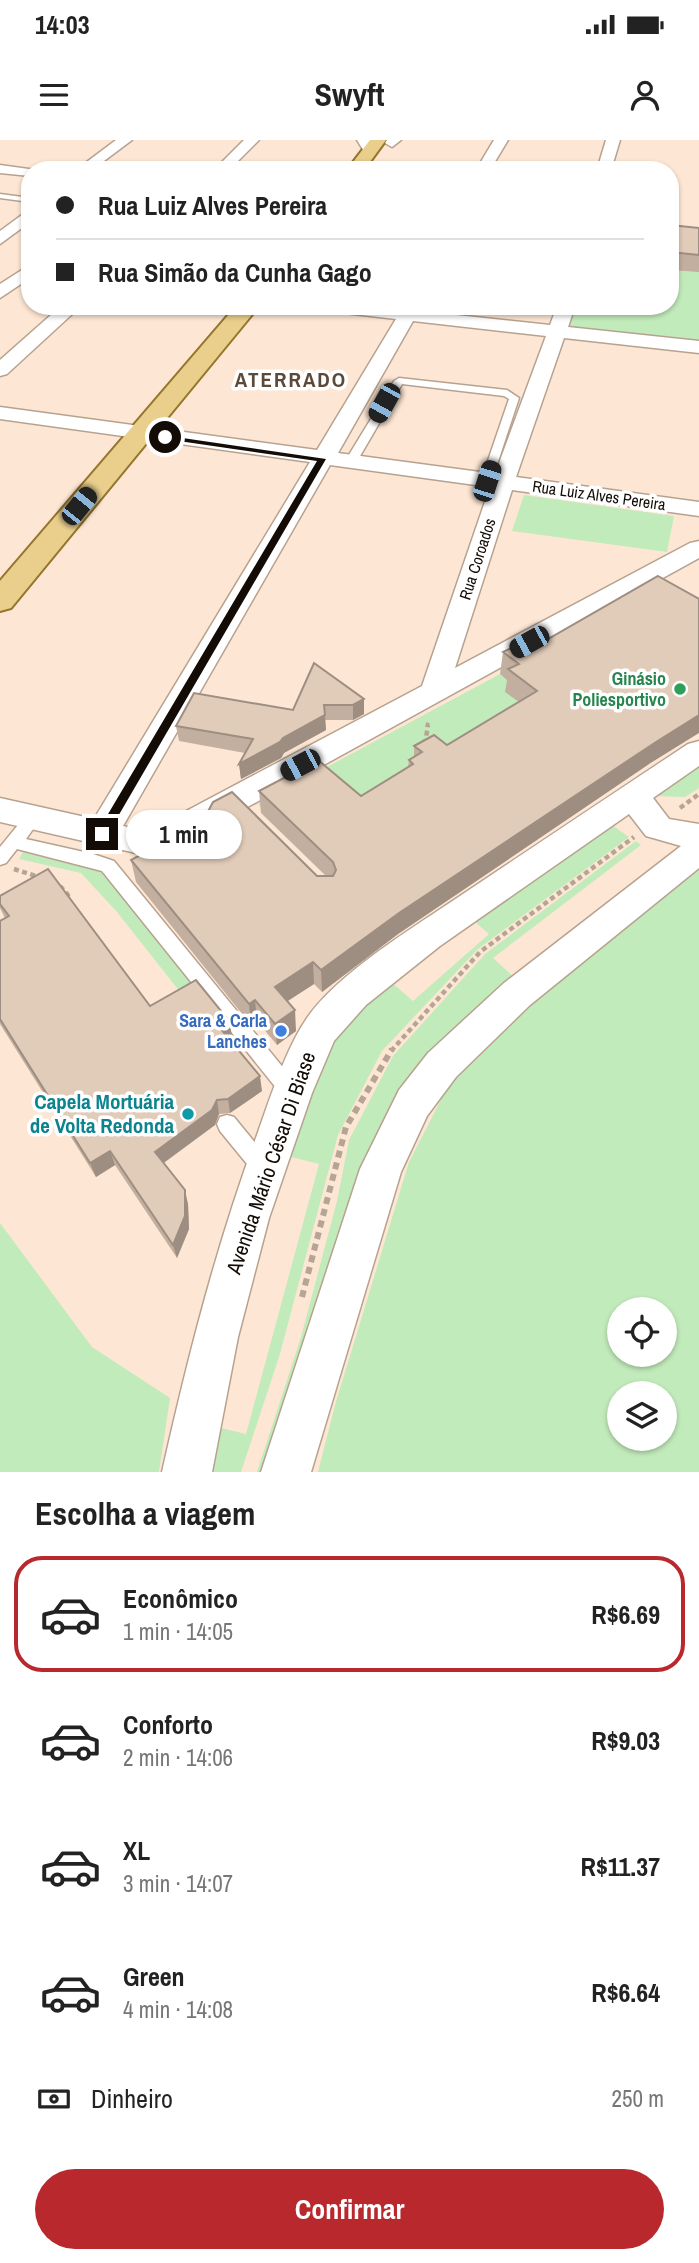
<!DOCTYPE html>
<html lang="pt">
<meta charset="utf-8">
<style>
body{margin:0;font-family:"Archivo Narrow",sans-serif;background:#f6f6f6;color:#222;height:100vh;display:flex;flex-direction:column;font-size:26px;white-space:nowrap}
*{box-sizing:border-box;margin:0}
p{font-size:23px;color:#767676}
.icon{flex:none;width:38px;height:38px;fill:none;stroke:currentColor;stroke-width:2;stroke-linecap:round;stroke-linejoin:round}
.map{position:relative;height:1332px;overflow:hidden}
.drawer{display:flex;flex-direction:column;background:#fff;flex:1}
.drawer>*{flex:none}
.guide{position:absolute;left:21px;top:21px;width:658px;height:154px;border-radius:28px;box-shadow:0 2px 5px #0004;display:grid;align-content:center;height:154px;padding:0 35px;background:#fff}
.controls{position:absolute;left:607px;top:1157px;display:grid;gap:14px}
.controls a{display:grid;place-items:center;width:70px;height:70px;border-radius:50%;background:#fff;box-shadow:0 2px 5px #0004;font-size:35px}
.end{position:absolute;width:32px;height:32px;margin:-16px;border:9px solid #130c06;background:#fff;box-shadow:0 0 0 4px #fff}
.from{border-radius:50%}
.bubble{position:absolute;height:49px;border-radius:24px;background:#fff;box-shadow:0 2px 5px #0004;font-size:23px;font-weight:800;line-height:49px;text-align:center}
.car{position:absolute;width:21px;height:42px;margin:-21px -10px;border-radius:9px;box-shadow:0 0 5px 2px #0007;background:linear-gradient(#222 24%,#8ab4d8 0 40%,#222 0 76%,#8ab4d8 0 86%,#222 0)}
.guide b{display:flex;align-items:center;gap:24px;height:66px;font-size:26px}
.guide b+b{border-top:2px solid #e0e0e0}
.guide i{width:18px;height:18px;background:#222}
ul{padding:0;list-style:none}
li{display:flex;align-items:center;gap:21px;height:116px;margin:0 14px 10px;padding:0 21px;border:4px solid transparent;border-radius:28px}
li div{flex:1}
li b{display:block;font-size:26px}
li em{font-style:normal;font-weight:800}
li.active{border-color:#b8282d}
li>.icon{width:63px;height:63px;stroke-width:1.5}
h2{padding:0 35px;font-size:32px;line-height:84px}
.pay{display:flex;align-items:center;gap:18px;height:77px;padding:0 35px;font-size:26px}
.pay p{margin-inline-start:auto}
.button{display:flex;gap:14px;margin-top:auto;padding:14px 35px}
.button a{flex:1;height:80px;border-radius:42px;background:#b8282d;color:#fff;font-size:28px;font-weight:800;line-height:80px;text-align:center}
.status{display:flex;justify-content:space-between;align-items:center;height:49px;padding:0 35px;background:#fff;direction:ltr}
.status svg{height:19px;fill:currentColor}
header{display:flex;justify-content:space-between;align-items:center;height:91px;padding:0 35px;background:#fff;font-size:32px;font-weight:800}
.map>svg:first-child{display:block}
.green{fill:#c2ebbb;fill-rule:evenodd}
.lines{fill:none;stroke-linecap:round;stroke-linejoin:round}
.lane-casing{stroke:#b7a290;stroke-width:3}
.street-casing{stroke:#b7a290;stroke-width:3}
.primary-casing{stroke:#95752c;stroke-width:4}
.path-far2{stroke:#b6a495;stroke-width:3.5;stroke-dasharray:4.5 2.5;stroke-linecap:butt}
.path-far1{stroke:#b6a495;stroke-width:4.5;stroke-dasharray:5 3.5;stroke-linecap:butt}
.path{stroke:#b6a495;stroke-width:6;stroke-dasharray:7 5;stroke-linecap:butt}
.lane{fill:#fff;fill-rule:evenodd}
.street{fill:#fff;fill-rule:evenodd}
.primary{fill:#e9ce8c;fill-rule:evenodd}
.wall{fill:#c2af9f}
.shaded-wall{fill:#9e8e82}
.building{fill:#e1cbb9;stroke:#9e8e82;stroke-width:2}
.route{fill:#130c06}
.leisure-dot{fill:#2e9e5b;stroke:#fff;stroke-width:2.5}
.shop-dot{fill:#3f7fe0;stroke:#fff;stroke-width:2.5}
.culture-dot{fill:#0f9aa8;stroke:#fff;stroke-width:2.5}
.labels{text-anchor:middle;stroke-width:7;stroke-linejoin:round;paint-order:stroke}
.far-street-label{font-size:16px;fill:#130c06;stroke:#fff}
.leisure-label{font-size:18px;font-weight:bold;fill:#27864d;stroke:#fff;text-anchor:end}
.shop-label{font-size:18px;font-weight:bold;fill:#366cbe;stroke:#fff;text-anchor:end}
.far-district-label{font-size:21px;font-weight:bold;letter-spacing:2px;fill:#5b4939;stroke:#fff}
.near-culture-label{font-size:21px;font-weight:bold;fill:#0d838f;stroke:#fff;text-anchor:end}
.near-street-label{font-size:21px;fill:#130c06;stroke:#fff}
</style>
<div class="status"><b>14:03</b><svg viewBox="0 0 49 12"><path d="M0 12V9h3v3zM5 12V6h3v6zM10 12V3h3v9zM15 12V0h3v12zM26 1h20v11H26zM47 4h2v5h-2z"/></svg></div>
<header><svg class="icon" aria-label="menu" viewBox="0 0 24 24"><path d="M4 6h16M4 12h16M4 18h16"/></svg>Swyft<svg class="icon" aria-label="person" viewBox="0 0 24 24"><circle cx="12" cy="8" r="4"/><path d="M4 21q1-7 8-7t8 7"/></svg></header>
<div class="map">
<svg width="699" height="1332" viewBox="0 0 699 1332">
<rect width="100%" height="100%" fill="#fde7d4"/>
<!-- green -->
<g class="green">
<polygon points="670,97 699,99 699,203 566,187 573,166 670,166"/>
<polygon points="524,355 674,376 667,412 512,391"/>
<polygon points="500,534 544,567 360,678 264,671 258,664"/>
<polygon points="699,624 699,648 685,657 650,656"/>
<polygon points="609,683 629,697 478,809 382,911 338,995 280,1214 241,1332 205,1332 213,1286 246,1294 319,1024 283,1015 328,900 390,841 413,861 489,794 469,777"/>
<polygon points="636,701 641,705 493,818 515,838 437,906 270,1332 257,1332 301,1197 337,1061 349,1000 393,916 485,814"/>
<polygon points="23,712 106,733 200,855 188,862 117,772 81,733 19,719"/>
<path d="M699,730v602h-381l17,-67 74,-243 36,-70 16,-22 50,-51zM620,1169h45v45h-45zM620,1253h45v45h-45z"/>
<polygon points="0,1083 92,1207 170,1258 159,1332 0,1332"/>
</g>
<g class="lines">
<defs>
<g id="lane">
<polygon points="0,54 30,58 30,62 0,58"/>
<polygon points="399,238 507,250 519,258 491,343 481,341 509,259 504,256 402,244 356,323 346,325 344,323 394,241"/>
<polygon points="33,672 41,678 26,699 93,714 114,721 299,947 302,953 299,959 292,962 285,959 102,731 17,709 6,723 0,725 0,707 27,674"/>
<polygon points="227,975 234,977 270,1021 273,1028 270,1035 263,1038 256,1035 220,991 217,984 220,977"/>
</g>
<g id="street">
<polygon points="116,0 132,0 92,30 76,30"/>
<polygon points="244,0 259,0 229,30 214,30"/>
<polygon points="357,0 371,0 377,10 365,13"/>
<polygon points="387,0 401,0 392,7 385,3"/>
<polygon points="494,0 508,0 490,30 476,30"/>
<polygon points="606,0 620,0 611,30 597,30"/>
<polygon points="0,25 36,30 30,30 30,36 0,33"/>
<polygon points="30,69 30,82 0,104 0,91"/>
<polygon points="25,128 30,129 30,138 0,158 0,144"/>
<polygon points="61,166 81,166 7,234 0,236 0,220"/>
<path d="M318,166l84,3 20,-3 -3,5 131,14 7,-19h18l-7,21 131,14v12l-135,-15 -48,139 183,25v14l-187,-26 -57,178 235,-125 9,-2v17l-524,289 -39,6 -136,-31v-24l94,21 216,-357 -310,-43v-12l317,43 79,-131 -69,-8zM413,181l133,15 -51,138 -157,-21zM330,325l160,22 -68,199 -264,140 -22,3 -13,-3z"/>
<path d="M699,601v25l-46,32 16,21 30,5v44l-169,137 -74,72 -29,39 -26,56 -90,300h-50l99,-303 39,-79 29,-37 76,-70 177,-137 -35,-10 -17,-22 -189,132 -74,59 -32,36 -22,52 -43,125 -31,119 -26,135h-50c26,-115 54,-226 95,-337 12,-34 29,-87 50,-117 31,-45 107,-91 153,-122 76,-51 152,-102 228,-152z"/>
</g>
<g id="primary">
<polygon points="370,0 386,0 364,30 347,30"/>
<polygon points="236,166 259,166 11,468 0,471 0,441"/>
</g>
</defs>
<!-- lane casing -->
<use href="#lane" class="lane-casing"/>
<!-- street casing -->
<use href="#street" class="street-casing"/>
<!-- primary casing -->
<use href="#primary" class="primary-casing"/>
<!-- path-far2 -->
<polyline class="path-far2" points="427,587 428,582"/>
<!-- path-far1 -->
<g class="path-far1">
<polyline points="425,604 428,585"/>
<polyline points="680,668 699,654"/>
<polyline points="14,729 39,737"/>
<polyline points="60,746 68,755 62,758"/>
<polyline points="391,911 480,812 634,697"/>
</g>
<!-- path -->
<polyline class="path" points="302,1157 346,987 392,909"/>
<!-- lane -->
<use href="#lane" class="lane"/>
<!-- street -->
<use href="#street" class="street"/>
<!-- primary -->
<use href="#primary" class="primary"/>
</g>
<!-- wall -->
<g class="wall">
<polygon points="670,85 699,88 699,132 670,130"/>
<polygon points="525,501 649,624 398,794 322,852 314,844 287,861 296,891 277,905 257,881 251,885 136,742 131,720 326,736 261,673 259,651 361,656 408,627 409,620 414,617 414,606 447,605 519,562 505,552 507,540 500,534 503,512"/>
<polygon points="364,559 364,574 353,580 325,580 326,590 284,613 281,618 241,639 239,624 245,613 179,601 176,586 293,570"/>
<polygon points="0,756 150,866 232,898 230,899 262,951 230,973 219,974 215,985 164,1023 188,1064 189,1089 177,1118 115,1025 96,1037 0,884 0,781 5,778 0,768"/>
</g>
<!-- shaded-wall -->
<g class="shaded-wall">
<polygon points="364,559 364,574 353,580 353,565"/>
<polygon points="325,575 326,590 284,613 281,618 241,639 239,624 283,598"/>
<polygon points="699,575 699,593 649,624 398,794 322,852 321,830 399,773 656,602"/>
<polygon points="313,822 314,844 277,868 275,847"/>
<polygon points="255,860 257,881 251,885 249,864"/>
<polygon points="295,870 296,891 277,905 275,884"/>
<polygon points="230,882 232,898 223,904 220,888"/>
<polygon points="260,936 262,951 230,973 228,959"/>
<polygon points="217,960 219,974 215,985 159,1026 155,1012"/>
<polygon points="110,1011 115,1025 96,1037 90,1023"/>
<polygon points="185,1050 188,1064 189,1089 177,1118 173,1105"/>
</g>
<!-- building -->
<g class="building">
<polygon points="670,85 699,88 699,115 670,112"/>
<polygon points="658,436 699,459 699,575 656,602 399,773 321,830 313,822 275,847 295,870 275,884 255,860 249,864 131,720 203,681 213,662 232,652 317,736 333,736 336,730 333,722 259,651 318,620 361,656 413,624 409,620 422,612 414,606 434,595 447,605 537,551 508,529 519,524 503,512 525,501 534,507"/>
<polygon points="314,523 364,559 353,565 324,565 325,575 283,598 280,602 239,624 253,599 176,586 194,553 293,570"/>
<polygon points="48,729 150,866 196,840 230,882 220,888 260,936 228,959 217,960 212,970 155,1012 185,1050 185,1076 173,1105 110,1011 90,1023 0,879 0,781 9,776 0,764 0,756"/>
</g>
<!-- route -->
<polygon class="route" points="162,295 326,319 106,697 102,698 96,694 98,691 317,321 165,299"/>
<!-- markers -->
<circle class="leisure-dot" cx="680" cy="549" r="7"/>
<circle class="shop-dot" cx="281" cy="891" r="7"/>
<circle class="culture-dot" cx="188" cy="974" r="7"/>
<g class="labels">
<!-- far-street labels -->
<g class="far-street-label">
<text transform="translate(599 355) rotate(8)" y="6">Rua Luiz Alves Pereira</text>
<text transform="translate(477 419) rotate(-72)" y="6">Rua Coroados</text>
</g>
<!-- leisure labels -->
<g class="leisure-label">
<text x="666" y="545">Ginásio<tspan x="666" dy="21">Poliesportivo</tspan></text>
</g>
<!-- shop labels -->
<g class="shop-label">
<text x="267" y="887">Sara &amp; Carla<tspan x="267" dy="21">Lanches</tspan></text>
</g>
<!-- far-district labels -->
<g class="far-district-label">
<text x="291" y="247">ATERRADO</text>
</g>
<!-- near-culture labels -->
<g class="near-culture-label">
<text x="174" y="969">Capela Mortuária<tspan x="174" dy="24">de Volta Redonda</tspan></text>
</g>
<!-- near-street labels -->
<g class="near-street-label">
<text transform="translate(271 1023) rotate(-71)" y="7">Avenida Mário César Di Biase</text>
</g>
</g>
</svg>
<div class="controls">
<a><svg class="icon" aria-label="locate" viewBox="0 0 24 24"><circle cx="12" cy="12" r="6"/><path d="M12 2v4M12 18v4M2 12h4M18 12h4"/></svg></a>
<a><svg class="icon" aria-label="layers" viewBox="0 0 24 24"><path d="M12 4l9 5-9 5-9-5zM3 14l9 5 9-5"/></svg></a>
</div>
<i class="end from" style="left:165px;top:297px"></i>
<i class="end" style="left:102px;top:694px"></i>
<div class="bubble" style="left:126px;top:670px;width:116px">1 min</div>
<i class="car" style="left:384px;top:263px;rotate:209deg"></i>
<i class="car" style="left:487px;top:341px;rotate:18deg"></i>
<i class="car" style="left:79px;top:366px;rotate:39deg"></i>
<i class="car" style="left:529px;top:502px;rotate:241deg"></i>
<i class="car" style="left:300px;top:625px;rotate:242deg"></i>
<div class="guide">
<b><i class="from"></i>Rua Luiz Alves Pereira</b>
<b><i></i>Rua Simão da Cunha Gago</b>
</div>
</div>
<section class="drawer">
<h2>Escolha a viagem</h2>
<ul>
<li class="active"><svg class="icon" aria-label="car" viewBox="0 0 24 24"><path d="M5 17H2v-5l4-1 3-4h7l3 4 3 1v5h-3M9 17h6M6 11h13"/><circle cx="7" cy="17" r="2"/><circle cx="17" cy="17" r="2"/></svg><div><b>Econômico</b><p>1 min · 14:05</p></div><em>R$6.69</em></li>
<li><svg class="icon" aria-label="car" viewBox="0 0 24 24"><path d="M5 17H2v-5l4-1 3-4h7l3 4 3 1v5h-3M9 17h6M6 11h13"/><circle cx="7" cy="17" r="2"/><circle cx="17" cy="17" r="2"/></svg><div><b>Conforto</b><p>2 min · 14:06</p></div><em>R$9.03</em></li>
<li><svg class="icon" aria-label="car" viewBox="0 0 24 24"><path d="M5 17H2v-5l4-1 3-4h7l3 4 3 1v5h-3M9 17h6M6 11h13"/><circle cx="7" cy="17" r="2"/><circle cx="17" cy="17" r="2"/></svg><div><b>XL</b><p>3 min · 14:07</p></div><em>R$11.37</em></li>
<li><svg class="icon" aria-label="car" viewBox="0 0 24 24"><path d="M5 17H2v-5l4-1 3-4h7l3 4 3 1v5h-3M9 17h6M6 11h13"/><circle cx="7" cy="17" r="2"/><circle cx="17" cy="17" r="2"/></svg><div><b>Green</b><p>4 min · 14:08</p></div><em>R$6.64</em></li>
</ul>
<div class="pay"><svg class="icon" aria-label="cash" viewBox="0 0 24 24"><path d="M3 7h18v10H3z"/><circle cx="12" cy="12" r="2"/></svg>Dinheiro<p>250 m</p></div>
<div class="button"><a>Confirmar</a></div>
</section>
